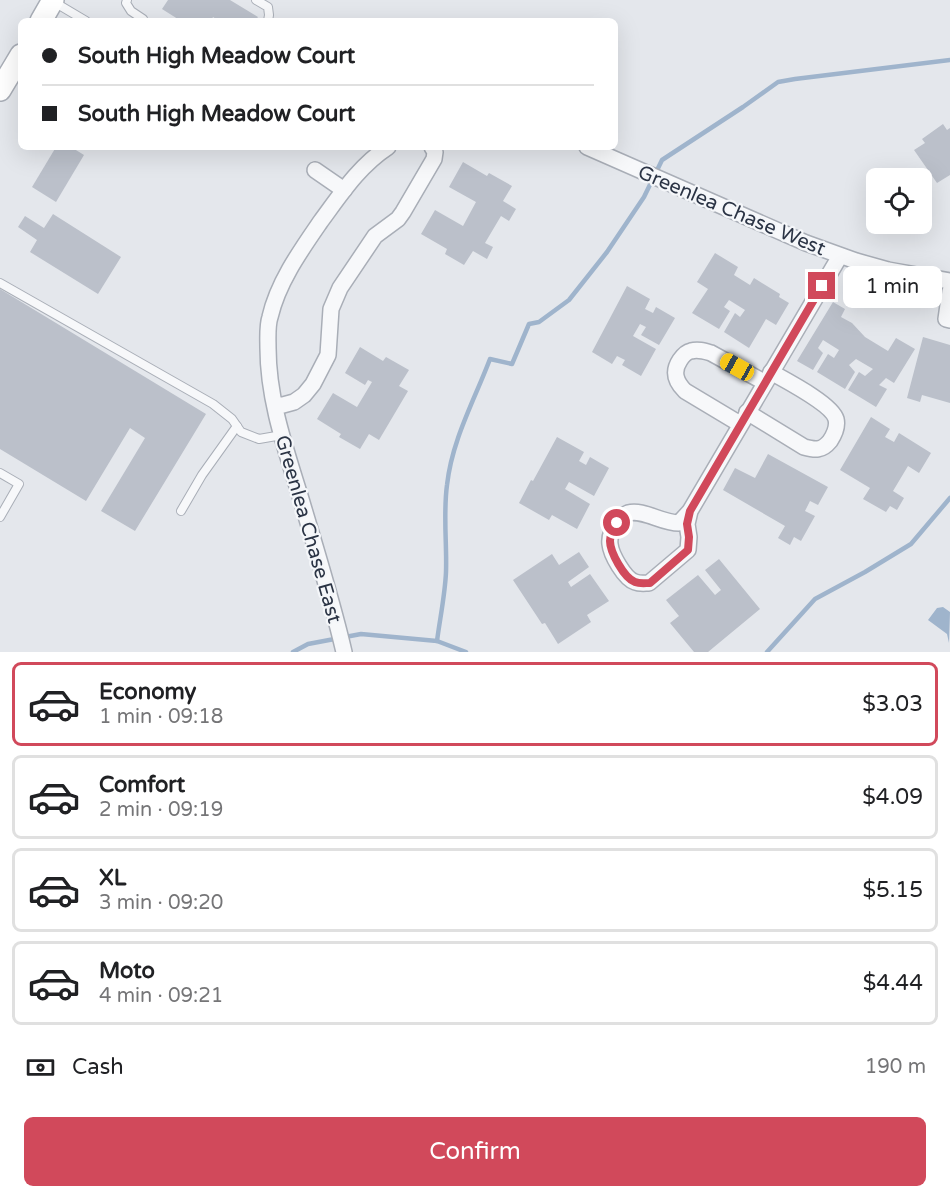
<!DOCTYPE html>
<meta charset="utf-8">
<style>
body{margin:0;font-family:"Varela Round",sans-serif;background:#f2f2f2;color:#202124;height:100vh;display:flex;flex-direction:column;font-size:22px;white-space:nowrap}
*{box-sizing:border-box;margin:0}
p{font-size:20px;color:#757577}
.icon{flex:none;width:33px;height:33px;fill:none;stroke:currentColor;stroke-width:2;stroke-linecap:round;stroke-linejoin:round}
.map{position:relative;height:652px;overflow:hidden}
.sheet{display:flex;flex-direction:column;background:#fff;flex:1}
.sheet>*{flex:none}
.banner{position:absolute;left:18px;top:18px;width:600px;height:132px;border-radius:9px;box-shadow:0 6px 24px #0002;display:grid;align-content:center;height:132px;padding:0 24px;background:#fff}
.tools{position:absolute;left:866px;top:168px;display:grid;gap:12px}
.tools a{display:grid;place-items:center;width:66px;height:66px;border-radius:9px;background:#fff;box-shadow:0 6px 24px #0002;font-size:30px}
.end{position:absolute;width:27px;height:27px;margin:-14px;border:8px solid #d1495b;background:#fff;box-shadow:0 0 0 3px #fff}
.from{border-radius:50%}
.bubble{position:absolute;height:42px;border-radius:9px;background:#fff;box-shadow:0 6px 24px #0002;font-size:20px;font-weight:600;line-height:42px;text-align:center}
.car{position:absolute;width:18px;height:36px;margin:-18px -9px;border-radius:8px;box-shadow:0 0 4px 2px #0007;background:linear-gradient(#f5c518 24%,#345 0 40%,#f5c518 0 76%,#345 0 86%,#f5c518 0)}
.banner b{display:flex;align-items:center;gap:21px;height:57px;font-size:22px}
.banner b+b{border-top:2px solid #e0e0e0}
.banner i{width:15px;height:15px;background:#202124}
ul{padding:10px 0 0;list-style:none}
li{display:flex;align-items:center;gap:18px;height:84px;margin:0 12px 9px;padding:0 12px;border:3px solid #e0e0e0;border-radius:9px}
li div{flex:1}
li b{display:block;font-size:22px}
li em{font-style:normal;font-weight:600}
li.active{border-color:#d1495b}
li>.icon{width:54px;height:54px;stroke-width:1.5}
.pay{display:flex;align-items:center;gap:15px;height:66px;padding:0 24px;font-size:22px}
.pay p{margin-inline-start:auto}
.cta{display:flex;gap:12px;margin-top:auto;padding:12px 24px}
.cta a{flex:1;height:69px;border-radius:9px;background:#d1495b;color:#fff;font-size:24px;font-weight:600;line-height:69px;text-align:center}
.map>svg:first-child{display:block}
.water{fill:#9fb4cc}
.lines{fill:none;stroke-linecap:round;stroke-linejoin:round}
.stream{stroke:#9fb4cc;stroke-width:4.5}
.building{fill:#bbc0ca}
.service-casing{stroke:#a9aeb7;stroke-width:10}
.minor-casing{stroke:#a9aeb7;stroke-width:18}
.secondary-casing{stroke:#a9aeb7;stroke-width:24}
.service{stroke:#f7f8fa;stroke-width:8}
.minor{stroke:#f7f8fa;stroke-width:15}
.secondary{stroke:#fff;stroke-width:21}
.route{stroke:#d1495b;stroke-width:8}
.labels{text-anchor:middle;stroke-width:4.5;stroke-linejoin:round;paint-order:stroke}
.street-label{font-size:20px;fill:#2b3445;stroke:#f4f6f9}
</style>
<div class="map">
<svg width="950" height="652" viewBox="0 0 950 652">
<rect width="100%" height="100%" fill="#e4e7ec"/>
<!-- water -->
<polygon class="water" points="943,607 950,612 949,643 947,634 928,620 937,608"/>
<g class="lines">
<!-- stream -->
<g class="stream">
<path d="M437,641c3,-23 8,-46 9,-69 1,-29 -3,-58 1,-87 5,-45 27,-84 43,-126l22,5 17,-40 10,-2 30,-22 38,-48 37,-55 18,-37 81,-53 35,-25 17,-3 155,-19"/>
<polyline points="293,652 308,644 361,634 437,641 466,652"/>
<polyline points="767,652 815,599 865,572 911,544 950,498"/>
</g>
</g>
<!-- building -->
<g class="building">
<polygon points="168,0 230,0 258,17 255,21 219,21 213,17 211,21 181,21 162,9"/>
<polygon points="943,124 947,130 950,128 950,175 937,183 914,150 925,143 922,139"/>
<polygon points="56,147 71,147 84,155 56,202 32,187"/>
<polygon points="463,162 487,176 489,173 512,186 503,201 516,209 509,221 501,216 485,243 493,247 487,259 473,251 464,265 445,254 447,249 421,234 435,210 463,226 476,202 449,187"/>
<polygon points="53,214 121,257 98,294 30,252 37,240 18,227 25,216 44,228"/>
<polygon points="715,253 738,267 734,275 750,285 754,278 780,294 779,297 789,303 776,325 766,319 749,348 724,332 735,313 740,317 745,310 729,300 724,307 730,311 719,329 692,313 708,289 697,282"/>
<polygon points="627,286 650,299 645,309 653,313 656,307 675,318 659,345 641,335 646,327 640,324 633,336 656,349 641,376 622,365 625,360 617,356 612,364 592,352"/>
<polygon points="0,289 206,414 135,531 101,511 145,438 130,428 86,501 0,449"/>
<polygon points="833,302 845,309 841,317 852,323 865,337 888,351 896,338 915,349 894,383 886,378 879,385 887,389 876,407 848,390 859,372 865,376 873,369 856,359 849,365 855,372 845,389 817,372 828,354 834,358 839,350 823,340 818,348 823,353 813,370 797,361"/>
<polygon points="923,337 950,345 950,403 922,395 920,402 907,398"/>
<polygon points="360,347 383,361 386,357 409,370 399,386 408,391 379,440 369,434 360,449 339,437 341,434 317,419 333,393 357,407 372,382 368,380 365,385 345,373"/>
<polygon points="871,417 890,429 885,437 894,442 899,433 931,453 919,473 908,466 893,491 904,498 897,510 890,506 886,512 863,499 870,488 840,470"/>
<polygon points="557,437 584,452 579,461 586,465 590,457 609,468 594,496 569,482 565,489 590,504 577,529 552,515 549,520 519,503 531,480 533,481"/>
<polygon points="768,454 828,487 818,505 810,501 805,511 815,516 801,541 794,537 790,545 778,538 785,526 723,490 735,468 755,478"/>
<polygon points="579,552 589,567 568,582 571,587 590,574 609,601 587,615 591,622 558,644 545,623 542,624 513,580 552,554 559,565"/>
<polygon points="719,559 760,609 708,652 694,652 670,623 679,616 666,600 698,575 715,595 721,590 705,570"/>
</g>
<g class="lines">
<defs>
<g id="service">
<polyline points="127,0 126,3 131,11 143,19"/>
<polyline points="256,0 268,7 269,15 268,21"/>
<polyline points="54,2 86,21"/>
<polyline points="0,283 213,404 232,419 241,432 259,439 282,435"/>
<polyline points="0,473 19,484 0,517"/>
<polyline points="181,511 202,475 237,426"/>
</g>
<g id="minor">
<polyline points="587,147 806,243 856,261 888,270 950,281"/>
<polyline points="315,170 344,190"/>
<polyline points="950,291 946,319 950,320"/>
<polyline points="275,405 283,405 294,402 304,395 313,384 328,355 331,309 340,288 375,236 398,219 403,212 434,159 435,152 432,147"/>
<path d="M747,412l57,35c11,3 18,4 26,-6 4,-6 8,-14 6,-22 -4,-15 -51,-39 -65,-47"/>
<path d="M740,424l-55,-33c-9,-9 -13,-19 -5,-31 2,-3 6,-8 11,-9 7,-2 13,0 20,2l53,29"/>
<path d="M690,511l-3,13 2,13 -1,13 -39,33c-4,0 -9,1 -14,-1 -10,-3 -24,-27 -25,-38 -1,-8 3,-16 8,-22 3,-4 5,-7 10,-9 16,-4 33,10 51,10l11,-12 150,-255"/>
<path d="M344,652c-12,-52 -28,-102 -43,-153 -15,-49 -33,-99 -33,-151 0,-10 -1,-22 2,-31 8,-35 31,-67 51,-96 20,-27 38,-55 67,-74"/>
</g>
<g id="secondary">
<polyline points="41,21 53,0"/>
<polyline points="0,90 21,55"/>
</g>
</defs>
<!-- service casing -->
<use href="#service" class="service-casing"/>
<!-- minor casing -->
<use href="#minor" class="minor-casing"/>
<!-- secondary casing -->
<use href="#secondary" class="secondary-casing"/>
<!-- service -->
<use href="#service" class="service"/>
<!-- minor -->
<use href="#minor" class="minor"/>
<!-- secondary -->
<use href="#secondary" class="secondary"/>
</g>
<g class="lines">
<!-- route -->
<path class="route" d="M617,523c-4,6 -7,11 -7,18 0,11 14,37 25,41 5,2 10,1 15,1l38,-33 1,-13 -2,-13 3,-13 132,-225"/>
</g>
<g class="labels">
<!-- street labels -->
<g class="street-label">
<text transform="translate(732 210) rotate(23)" y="7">Greenlea Chase West</text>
<text transform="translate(309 529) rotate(74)" y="7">Greenlea Chase East</text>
</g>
</g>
</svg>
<div class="tools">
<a><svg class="icon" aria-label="locate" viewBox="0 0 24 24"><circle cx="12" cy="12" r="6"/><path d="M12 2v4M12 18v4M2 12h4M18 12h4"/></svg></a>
</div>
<i class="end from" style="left:617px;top:523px"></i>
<i class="end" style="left:822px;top:286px"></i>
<div class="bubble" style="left:843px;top:266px;width:99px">1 min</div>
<i class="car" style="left:737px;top:367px;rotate:299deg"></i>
<div class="banner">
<b><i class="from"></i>South High Meadow Court</b>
<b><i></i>South High Meadow Court</b>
</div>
</div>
<section class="sheet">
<ul>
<li class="active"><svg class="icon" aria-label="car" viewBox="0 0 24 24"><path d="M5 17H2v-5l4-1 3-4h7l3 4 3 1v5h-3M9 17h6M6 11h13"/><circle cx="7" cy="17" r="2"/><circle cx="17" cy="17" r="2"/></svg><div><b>Economy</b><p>1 min · 09:18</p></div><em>$3.03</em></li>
<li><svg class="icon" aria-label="car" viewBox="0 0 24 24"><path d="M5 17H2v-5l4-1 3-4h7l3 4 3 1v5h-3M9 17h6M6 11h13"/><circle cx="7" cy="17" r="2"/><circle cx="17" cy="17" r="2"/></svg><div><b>Comfort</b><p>2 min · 09:19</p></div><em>$4.09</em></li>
<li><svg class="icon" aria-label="car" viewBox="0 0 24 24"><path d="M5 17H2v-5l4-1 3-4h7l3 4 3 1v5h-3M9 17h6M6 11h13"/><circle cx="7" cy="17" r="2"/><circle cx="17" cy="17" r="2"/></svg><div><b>XL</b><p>3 min · 09:20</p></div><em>$5.15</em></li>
<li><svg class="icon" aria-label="car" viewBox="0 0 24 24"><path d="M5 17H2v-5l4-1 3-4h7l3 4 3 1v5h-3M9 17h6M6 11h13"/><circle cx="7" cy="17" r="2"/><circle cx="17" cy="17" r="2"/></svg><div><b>Moto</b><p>4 min · 09:21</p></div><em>$4.44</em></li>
</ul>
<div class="pay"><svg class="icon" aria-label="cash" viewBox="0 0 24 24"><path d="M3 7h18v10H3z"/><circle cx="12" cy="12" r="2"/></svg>Cash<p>190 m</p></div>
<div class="cta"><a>Confirm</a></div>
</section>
